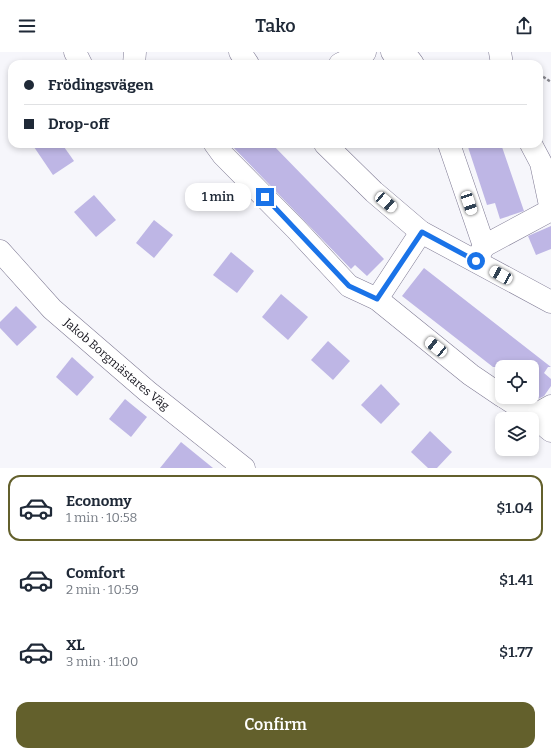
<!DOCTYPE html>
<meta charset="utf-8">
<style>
body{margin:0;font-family:Bitter,serif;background:#f6f6f7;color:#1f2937;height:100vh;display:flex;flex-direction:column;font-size:15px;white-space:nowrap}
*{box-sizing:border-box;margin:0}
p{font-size:13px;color:#747a83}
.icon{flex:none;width:22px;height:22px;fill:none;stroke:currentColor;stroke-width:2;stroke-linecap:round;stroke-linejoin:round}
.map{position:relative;height:416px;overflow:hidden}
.drawer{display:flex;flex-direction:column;background:#fff;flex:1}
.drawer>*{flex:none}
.banner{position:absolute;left:8px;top:8px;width:535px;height:88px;border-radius:12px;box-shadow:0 2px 6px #0003;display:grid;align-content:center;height:88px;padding:0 16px;background:#fff}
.tools{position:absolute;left:495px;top:308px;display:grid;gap:8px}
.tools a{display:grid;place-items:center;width:44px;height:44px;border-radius:8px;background:#fff;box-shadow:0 2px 6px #0003;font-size:20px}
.end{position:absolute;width:18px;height:18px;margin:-9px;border:5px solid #1a73e8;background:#fff;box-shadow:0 0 0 2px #fff}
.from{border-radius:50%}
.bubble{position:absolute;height:28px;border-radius:12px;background:#fff;box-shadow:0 2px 6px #0003;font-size:13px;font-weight:600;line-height:28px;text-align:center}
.car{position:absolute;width:12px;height:24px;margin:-12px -6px;border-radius:5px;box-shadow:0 0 3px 1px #0007;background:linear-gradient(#fff 24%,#345 0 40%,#fff 0 76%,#345 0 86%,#fff 0)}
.banner b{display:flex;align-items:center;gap:14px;height:38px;font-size:15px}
.banner b+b{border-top:1px solid #e0e1e3}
.banner i{width:10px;height:10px;background:#1f2937}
ul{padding:7px 0 0;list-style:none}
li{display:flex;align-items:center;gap:12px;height:66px;margin:0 8px 6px;padding:0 8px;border:2px solid transparent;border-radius:12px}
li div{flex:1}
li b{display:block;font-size:15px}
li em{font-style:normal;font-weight:600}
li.active{border-color:#63602c}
li>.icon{width:36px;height:36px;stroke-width:1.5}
.button{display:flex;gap:8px;margin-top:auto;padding:8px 16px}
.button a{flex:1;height:46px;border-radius:12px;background:#63602c;color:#fff;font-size:16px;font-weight:600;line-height:46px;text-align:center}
header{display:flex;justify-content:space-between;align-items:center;height:52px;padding:0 16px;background:#fff;font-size:18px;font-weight:600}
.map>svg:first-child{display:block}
.building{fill:#beb6e5}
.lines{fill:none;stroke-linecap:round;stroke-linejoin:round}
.minor-casing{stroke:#807c95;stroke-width:23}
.path{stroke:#86868d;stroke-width:2.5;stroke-dasharray:3 2;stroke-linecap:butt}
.minor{stroke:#fff;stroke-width:22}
.route{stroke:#1a73e8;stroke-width:5}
.labels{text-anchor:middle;stroke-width:3;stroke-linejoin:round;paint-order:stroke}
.street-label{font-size:12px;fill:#14131c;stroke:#f6f6fb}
</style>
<header><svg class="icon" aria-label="menu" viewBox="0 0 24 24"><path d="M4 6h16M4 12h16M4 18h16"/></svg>Tako<svg class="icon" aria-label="share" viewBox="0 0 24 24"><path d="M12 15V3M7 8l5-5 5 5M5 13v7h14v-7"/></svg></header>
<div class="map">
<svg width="551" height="416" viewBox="0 0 551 416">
<rect width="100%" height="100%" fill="#f6f6fb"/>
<!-- building -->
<g class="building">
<polygon points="32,92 62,92 74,109 53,123"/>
<polygon points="230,92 272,92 384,207 367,224 355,213 351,217"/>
<polygon points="467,92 501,92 524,159 500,167 495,151 487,153"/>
<polygon points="94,143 116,168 96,185 74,160"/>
<polygon points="154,168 173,183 154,206 136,191"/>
<polygon points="551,174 551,197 536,203 528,184"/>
<polygon points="231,200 254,219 237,241 213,223"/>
<polygon points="424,216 551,315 548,315 544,321 551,327 551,334 544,344 534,349 532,348 532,315 493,315 402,244"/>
<polygon points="281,242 308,265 288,288 262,265"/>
<polygon points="16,254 37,275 17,294 0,276 0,270"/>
<polygon points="328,289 350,309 333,328 311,308"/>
<polygon points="72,305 94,325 77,344 56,325"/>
<polygon points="381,332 400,352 381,372 361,353"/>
<polygon points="125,347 147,365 131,385 109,367"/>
<polygon points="430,379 452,400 437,416 428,416 411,400"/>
<polygon points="181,390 213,416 160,416"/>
</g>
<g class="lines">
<defs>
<g id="minor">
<polyline points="75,0 81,12"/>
<polyline points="240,0 248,12"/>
<polyline points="392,0 410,8 413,12"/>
<polyline points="500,0 502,12"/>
<polyline points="134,12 135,0"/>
<polyline points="340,12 365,0"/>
<polyline points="215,92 223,103 296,177 349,234 377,247 471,323 502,344"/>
<polyline points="325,92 374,140 421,180 551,250"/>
<polyline points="449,92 484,194"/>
<polyline points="531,92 541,111 551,158"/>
<path id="s1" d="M0,199l52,58 95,82 97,77"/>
<polyline points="477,207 484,194 551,158"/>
<polyline points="377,247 421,180"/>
<polyline points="504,345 533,364 551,379"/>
<polyline points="533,364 551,354"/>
</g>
</defs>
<!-- minor casing -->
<use href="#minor" class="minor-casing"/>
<!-- path -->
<polyline class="path" points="539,22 551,30"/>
<!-- minor -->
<use href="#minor" class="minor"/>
</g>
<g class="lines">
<!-- route -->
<polyline class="route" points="265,145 349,234 377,247 422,180 476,209"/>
</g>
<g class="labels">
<!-- street labels -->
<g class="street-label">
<text dy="4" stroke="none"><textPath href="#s1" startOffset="163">Jakob Borgmästares Väg</textPath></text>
</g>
</g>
</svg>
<div class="tools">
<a><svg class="icon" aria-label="locate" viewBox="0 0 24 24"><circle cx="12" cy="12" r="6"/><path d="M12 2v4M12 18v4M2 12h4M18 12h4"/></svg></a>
<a><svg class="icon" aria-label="layers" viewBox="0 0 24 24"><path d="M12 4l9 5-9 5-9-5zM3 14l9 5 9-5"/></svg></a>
</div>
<i class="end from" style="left:476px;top:209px"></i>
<i class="end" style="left:265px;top:145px"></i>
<div class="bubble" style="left:185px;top:131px;width:66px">1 min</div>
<i class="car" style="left:386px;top:150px;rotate:131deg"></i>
<i class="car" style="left:469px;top:151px;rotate:161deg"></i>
<i class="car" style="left:501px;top:223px;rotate:299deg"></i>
<i class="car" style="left:436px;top:295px;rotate:309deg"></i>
<div class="banner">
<b><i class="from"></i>Frödingsvägen</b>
<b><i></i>Drop-off</b>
</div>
</div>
<section class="drawer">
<ul>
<li class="active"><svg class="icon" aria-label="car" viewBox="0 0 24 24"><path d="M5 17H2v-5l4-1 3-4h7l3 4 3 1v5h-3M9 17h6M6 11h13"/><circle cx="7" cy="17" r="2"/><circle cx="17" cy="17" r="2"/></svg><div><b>Economy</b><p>1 min · 10:58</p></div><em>$1.04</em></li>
<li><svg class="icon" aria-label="car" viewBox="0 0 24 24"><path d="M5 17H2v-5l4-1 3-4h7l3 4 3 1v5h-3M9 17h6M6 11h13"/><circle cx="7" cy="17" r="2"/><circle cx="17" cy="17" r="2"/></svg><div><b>Comfort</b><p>2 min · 10:59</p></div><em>$1.41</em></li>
<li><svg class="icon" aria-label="car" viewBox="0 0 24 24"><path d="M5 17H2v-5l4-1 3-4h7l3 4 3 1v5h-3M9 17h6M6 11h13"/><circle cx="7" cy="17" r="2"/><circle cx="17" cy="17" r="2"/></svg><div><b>XL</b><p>3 min · 11:00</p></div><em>$1.77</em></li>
</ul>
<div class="button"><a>Confirm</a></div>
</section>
